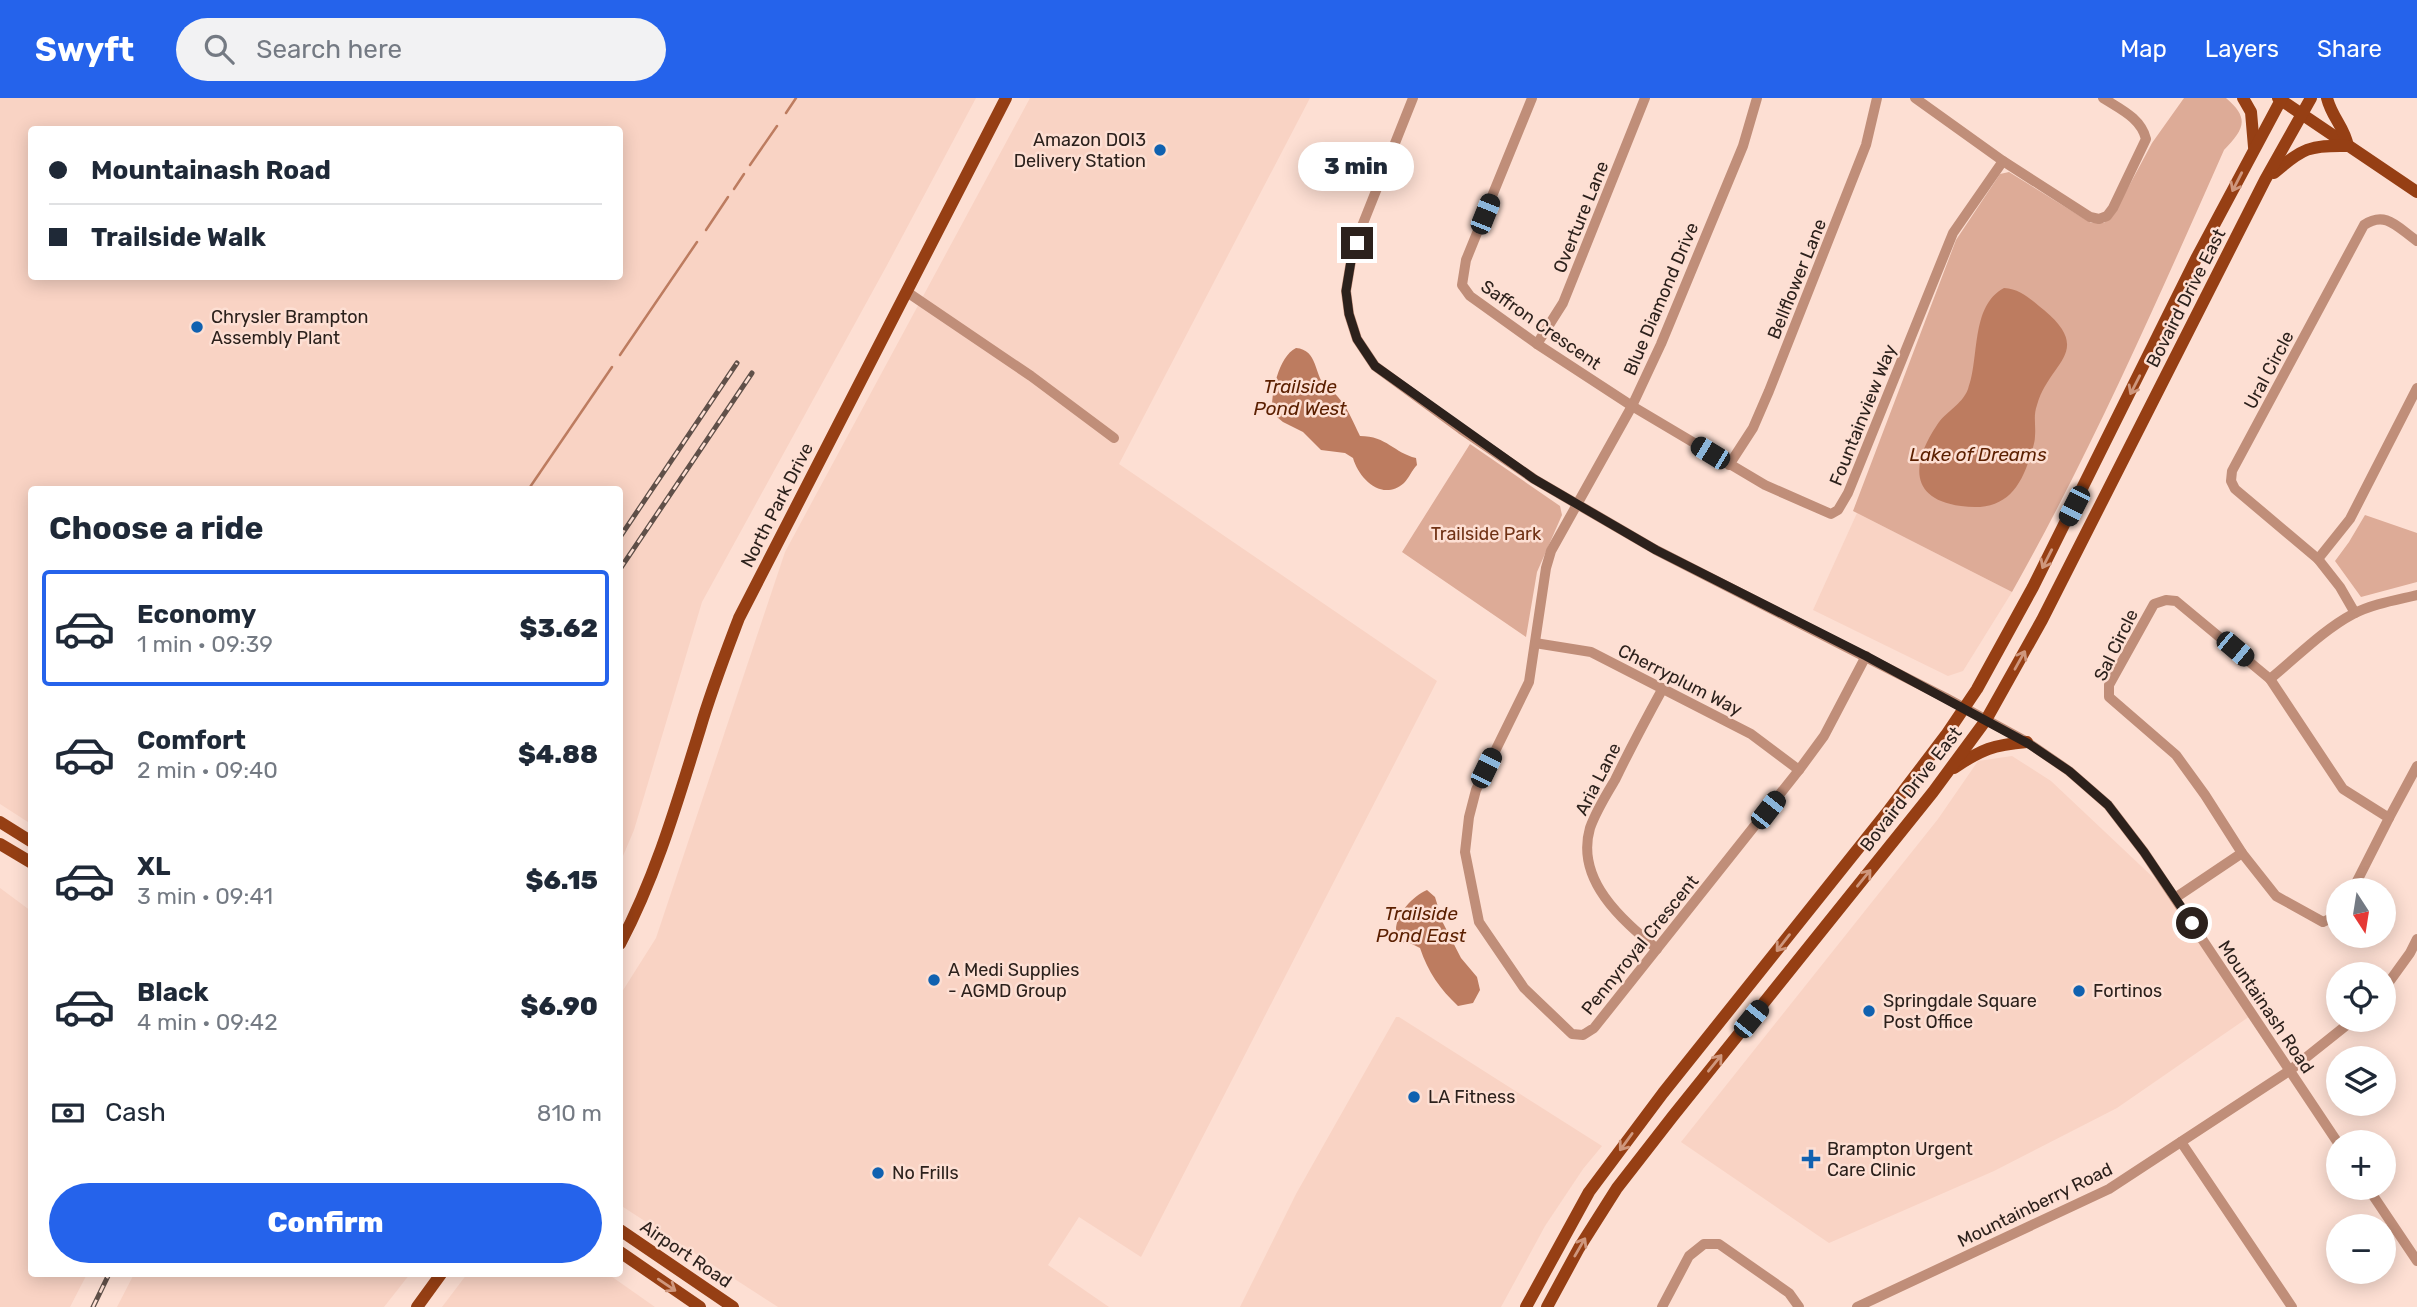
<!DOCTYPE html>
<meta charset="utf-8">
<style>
body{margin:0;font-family:Rubik,sans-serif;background:#f2f2f3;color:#1f2937;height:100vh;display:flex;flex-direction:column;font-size:26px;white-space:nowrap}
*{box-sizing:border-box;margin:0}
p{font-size:23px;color:#747a83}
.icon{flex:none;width:38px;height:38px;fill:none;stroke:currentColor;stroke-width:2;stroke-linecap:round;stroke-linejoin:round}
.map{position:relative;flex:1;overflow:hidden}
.side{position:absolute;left:28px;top:388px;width:595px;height:791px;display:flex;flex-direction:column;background:#fff;border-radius:7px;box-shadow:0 4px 18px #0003}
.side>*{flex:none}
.top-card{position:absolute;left:28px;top:28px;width:595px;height:154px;border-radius:7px;box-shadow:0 4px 18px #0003;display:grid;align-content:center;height:154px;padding:0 21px;background:#fff}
.needle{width:46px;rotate:168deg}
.fabs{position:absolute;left:2326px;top:780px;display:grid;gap:14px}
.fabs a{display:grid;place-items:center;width:70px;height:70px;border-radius:50%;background:#fff;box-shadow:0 4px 18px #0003;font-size:35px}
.end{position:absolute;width:32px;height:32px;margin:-16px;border:9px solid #2c211c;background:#fff;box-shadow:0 0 0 4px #fff}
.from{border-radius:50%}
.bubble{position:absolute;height:49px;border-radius:24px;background:#fff;box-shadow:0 4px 18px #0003;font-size:23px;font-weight:800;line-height:49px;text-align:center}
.car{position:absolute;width:21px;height:42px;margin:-21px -10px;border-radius:9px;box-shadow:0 0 5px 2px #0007;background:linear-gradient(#222 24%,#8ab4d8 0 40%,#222 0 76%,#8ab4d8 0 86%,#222 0)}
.top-card b{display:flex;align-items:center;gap:24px;height:66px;font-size:26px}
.top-card b+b{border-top:2px solid #e0e1e3}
.top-card i{width:18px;height:18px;background:#1f2937}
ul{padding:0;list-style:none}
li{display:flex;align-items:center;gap:21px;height:116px;margin:0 14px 10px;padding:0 7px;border:4px solid transparent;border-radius:7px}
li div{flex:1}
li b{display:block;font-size:26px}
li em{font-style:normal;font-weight:800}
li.on{border-color:#2563eb}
li>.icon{width:63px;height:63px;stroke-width:1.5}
h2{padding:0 21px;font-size:32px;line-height:84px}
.pay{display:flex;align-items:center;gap:18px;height:77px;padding:0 21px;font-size:26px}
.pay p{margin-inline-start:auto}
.primary-button{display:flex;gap:14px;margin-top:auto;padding:14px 21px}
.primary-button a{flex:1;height:80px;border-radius:42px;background:#2563eb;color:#fff;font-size:28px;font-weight:800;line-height:80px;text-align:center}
header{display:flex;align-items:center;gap:42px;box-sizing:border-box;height:98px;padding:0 35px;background:#2563eb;color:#fff}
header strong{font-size:33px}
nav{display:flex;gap:38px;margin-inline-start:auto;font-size:24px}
.search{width:490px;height:63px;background:#f2f2f3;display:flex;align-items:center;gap:18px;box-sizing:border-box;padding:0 24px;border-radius:38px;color:#747a83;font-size:26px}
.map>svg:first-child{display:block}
.built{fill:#f9d3c4;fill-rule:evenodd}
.green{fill:#ddab97}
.water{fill:#bd7c60}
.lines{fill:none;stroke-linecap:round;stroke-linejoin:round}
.stream{stroke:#bd7c60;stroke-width:2.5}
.minor{stroke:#c08e79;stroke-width:10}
.major{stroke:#963f14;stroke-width:12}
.rail-casing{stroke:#605049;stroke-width:5}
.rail{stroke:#fddfd3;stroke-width:2.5;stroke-dasharray:8;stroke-linecap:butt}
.oneway{stroke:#cf977d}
.route{stroke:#2c211c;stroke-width:9}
.poi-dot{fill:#1061b0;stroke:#fddfd3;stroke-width:2.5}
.labels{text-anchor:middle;stroke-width:5;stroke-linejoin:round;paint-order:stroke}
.poi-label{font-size:18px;fill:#2c211c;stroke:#fddfd3;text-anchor:start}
.street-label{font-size:18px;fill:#2c211c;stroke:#fddfd3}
.park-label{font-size:18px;fill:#703215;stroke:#fddfd3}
.water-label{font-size:19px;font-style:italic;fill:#5b1f00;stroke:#fddfd3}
</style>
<header>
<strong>Swyft</strong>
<div class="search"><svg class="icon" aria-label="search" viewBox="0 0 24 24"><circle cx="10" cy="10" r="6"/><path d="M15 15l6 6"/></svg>Search here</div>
<nav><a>Map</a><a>Layers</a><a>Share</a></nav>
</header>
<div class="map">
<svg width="2417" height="1209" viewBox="0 0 2417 1209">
<rect width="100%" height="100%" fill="#fddfd3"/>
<!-- built -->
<g class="built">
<path d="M0,0h976l-90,169 -184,335 -68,228 -14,33v-373h-588l-1,334 -31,-20zM32,32h588v146h-588z"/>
<polygon points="1030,0 1310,0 1119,366 1437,583 1141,1159 1079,1119 1048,1167 1109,1209 778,1209 620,1107 620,897 656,840 785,454"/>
<polygon points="1857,415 2012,494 1963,573 1948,578 1813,512"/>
<polygon points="2012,658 2051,683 2175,800 2253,916 2117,1010 1994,1073 1829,1145 1681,1044 1938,721 1978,663"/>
<polygon points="0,790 31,813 32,1176 87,1176 70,1209 0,1209"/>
<polygon points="1396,919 1399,919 1602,1048 1583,1071 1545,1128 1501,1209 1240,1209 1296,1096"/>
<polygon points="134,1176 410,1176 384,1209 117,1209"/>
<polygon points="467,1176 608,1176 655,1209 442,1209"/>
</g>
<!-- green -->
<g class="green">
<path d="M2184,0h42c25,21 17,32 -2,52 -66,149 -132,300 -212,442l-159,-81 103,-271 44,-66 9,-2 82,51h13l10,-9 38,-71z"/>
<polygon points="1470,346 1560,408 1562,417 1537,474 1526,539 1402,454"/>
<polygon points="2365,417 2417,435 2417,484 2361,499 2335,463 2349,444"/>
</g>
<!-- water -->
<g class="water">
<path d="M2004,190c17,1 26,11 40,22 50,42 5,52 -7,95 -4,11 -1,20 -2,31 0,7 -3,14 -5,21 -11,36 -29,55 -69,49 -53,-7 -49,-44 -24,-81 9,-14 25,-20 31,-36 12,-30 2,-83 36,-101z"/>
<path d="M1296,250c22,2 18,26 29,38 4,4 9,6 13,11 10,11 15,25 22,39 27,0 34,17 56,22l1,7c-5,5 -8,13 -13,18 -22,19 -45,-4 -51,-25l-8,-5 -24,-3 -18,-18 -20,-10 -11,-9c-1,-19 6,-56 24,-65z"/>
<path d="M1427,792l8,7 8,26 18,35 16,19 3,13 -7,13 -15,3c-18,-17 -30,-34 -38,-58l-10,-5 -11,-1c-1,-4 -3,-8 -3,-12 0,-16 17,-34 31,-40z"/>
</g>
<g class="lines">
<!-- stream -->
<g class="stream">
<polyline points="786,15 796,0"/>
<polyline points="750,67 777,28"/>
<polyline points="734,91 744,76"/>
<polyline points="706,132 728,99"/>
<polyline points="620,257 697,144"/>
<polyline points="528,392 612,269"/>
</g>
<!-- minor -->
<g class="minor">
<polyline points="1413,0 1362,128 1351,163 1346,193 1349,216 1357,241 1375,268 1461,331 1534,381 1570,402 1656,452 1946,600 2027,644 2069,673 2108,707 2144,754 2338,1045"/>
<polyline points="1532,0 1466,162 1462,187 1470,198 1537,246 1632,308 1765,387 1831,416 1838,412 1848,395 1953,135 2003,63"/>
<polyline points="1757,0 1743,48 1661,246 1632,308 1551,453 1546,470 1529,584 1476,692 1469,719 1465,754 1479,824 1524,890 1572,936 1583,937 1594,930 1799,672 1824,638 1866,558"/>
<path d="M1915,0l88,63 87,56 9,2 8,-3 6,-8 33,-69c-5,-21 -26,-30 -43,-41"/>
<polyline points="907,194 1031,278 1114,340"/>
<polyline points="1537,246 1563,205 1645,0"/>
<polyline points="1729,367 1753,330 1769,293 1866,47 1877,0"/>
<polyline points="2318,461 2350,421 2417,290"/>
<path d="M2355,515l-15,-26 -22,-28 -83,-70 -4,-8 1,-10 132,-246c22,-15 34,3 53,16"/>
<polyline points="1535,545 1591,554 1751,636 1799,672"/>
<path d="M2270,581c27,-22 53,-49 83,-65 19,-10 43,-14 64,-19"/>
<polyline points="2389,720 2417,668"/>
<polyline points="2175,800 2242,755"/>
<polyline points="2338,817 2323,824 2276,798 2242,755 2205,697 2176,657 2109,599 2109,587 2154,506 2166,502 2176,503 2270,581 2343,691 2389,720 2352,793"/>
<path d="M1657,851c-35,-29 -82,-69 -67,-121 6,-17 16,-33 25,-48 15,-31 31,-61 48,-92"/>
<polyline points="2384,891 2410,855 2417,841"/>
<polyline points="2181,1044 2292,1209"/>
<polyline points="2368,1090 2417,1163"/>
<polyline points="1662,1209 1689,1158 1704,1146 1719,1146 1789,1195 1799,1209"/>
<polyline points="1857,1209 2109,1091 2289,973 2353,922"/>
</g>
<!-- major -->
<g class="major">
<polyline points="2243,0 2251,14 2254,49"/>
<polyline points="2278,0 2417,94"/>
<path d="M2327,0c5,20 17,28 21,48"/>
<path d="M2274,75c29,-25 35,-28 74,-27"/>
<path d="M1954,670c28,-19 39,-23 73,-26"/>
<polyline points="0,724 32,744"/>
<polyline points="0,746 32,765"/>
<path d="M620,846c36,-68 57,-141 80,-215 11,-38 25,-74 39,-111l267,-520"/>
<polyline points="620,1132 733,1209"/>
<polyline points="620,1154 700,1209"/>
<polyline points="417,1209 441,1176"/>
<polyline points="1526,1209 1589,1094 1663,995 1889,712 1946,637 1977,591 2033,489 2197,159 2282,0"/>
<polyline points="1547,1209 1579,1150 1617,1090 1673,1018 1933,694 1986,622 2042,522 2265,82 2311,0"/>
</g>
<defs>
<g id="rail">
<polyline points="620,439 737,265"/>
<polyline points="620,471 752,275"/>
<polyline points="93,1209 109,1176"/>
</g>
</defs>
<!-- rail casing -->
<use href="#rail" class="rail-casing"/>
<!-- rail -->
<use href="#rail" class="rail"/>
</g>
<!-- one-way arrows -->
<defs><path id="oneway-shaft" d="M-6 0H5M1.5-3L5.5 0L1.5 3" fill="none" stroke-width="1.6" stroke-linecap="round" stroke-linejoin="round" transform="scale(1.75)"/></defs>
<g class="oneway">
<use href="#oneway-shaft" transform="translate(2237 84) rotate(117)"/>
<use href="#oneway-shaft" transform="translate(2135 287) rotate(117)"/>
<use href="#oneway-shaft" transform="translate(2047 461) rotate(117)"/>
<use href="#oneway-shaft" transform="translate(2020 562) rotate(-61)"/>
<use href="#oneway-shaft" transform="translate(1864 780) rotate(-51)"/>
<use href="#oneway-shaft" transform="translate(1783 845) rotate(128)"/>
<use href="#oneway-shaft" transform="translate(1715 965) rotate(-51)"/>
<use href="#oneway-shaft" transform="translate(1626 1044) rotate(126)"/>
<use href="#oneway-shaft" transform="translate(1580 1149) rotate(-60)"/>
<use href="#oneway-shaft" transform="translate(667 1187) rotate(34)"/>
</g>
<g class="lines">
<!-- route -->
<polyline class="route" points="1357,145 1351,163 1346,193 1349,216 1357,241 1375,268 1534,381 1656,452 1866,558 2029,646 2069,673 2108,707 2144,754 2192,825"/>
</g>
<!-- markers -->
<g class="poi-dot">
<circle cx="1160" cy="52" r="7"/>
<circle cx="197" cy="229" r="7"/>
<circle cx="934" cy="882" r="7"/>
<circle cx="2079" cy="893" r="7"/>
<circle cx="1869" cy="913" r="7"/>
<circle cx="1414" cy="999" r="7"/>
<path d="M1807.5 1050.5h7v7h7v7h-7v7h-7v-7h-7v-7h7z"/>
<circle cx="878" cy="1075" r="7"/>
</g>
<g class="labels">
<!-- poi labels -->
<g class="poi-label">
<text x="1146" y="48" text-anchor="end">Amazon DOI3<tspan x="1146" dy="21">Delivery Station</tspan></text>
<text x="211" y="225">Chrysler Brampton<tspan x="211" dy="21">Assembly Plant</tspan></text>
<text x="948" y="878">A Medi Supplies<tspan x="948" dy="21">- AGMD Group</tspan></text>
<text x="2093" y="899">Fortinos</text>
<text x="1883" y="909">Springdale Square<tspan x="1883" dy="21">Post Office</tspan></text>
<text x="1428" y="1005">LA Fitness</text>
<text x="1827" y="1057">Brampton Urgent<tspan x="1827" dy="21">Care Clinic</tspan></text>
<text x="892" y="1081">No Frills</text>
</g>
<!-- street labels -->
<g class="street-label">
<text transform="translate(1581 119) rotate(-68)" y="6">Overture Lane</text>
<text transform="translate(1797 181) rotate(-68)" y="6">Bellflower Lane</text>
<text transform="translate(2186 200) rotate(-63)" y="6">Bovaird Drive East</text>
<text transform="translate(1661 201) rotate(-67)" y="6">Blue Diamond Drive</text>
<text transform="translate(1541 227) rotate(35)" y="6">Saffron Crescent</text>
<text transform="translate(2269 272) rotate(-62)" y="6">Ural Circle</text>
<text transform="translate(1863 317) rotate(-68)" y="6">Fountainview Way</text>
<text transform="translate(777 407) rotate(-63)" y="6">North Park Drive</text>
<text transform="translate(2116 547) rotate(-64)" y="6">Sal Circle</text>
<text transform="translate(1680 582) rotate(27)" y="6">Cherryplum Way</text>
<text transform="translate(1598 681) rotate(-63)" y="6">Aria Lane</text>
<text transform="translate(1911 691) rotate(-52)" y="6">Bovaird Drive East</text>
<text transform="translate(1640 847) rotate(-51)" y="6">Pennyroyal Crescent</text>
<text transform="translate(2266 909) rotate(56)" y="6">Mountainash Road</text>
<text transform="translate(2035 1107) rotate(-26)" y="6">Mountainberry Road</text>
<text transform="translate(686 1156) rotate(34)" y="6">Airport Road</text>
</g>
<!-- park labels -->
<g class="park-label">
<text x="1486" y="442">Trailside Park</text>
</g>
<!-- water labels -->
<g class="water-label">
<text x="1300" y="295">Trailside<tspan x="1300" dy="22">Pond West</tspan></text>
<text x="1978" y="363">Lake of Dreams</text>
<text x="1421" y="822">Trailside<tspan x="1421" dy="22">Pond East</tspan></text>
</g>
</g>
</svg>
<div class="fabs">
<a><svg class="needle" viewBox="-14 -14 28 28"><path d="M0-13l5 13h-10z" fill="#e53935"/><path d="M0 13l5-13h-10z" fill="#747a83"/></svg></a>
<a><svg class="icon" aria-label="locate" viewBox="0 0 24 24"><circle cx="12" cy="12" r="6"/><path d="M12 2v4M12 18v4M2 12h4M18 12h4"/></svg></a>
<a><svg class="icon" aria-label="layers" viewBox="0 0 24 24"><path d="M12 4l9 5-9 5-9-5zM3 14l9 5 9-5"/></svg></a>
<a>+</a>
<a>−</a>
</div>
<i class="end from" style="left:2192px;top:825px"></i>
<i class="end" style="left:1357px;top:145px"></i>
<div class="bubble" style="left:1298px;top:44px;width:116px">3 min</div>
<i class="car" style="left:1485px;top:116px;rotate:22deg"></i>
<i class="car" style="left:1710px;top:355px;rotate:301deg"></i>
<i class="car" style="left:2074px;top:408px;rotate:207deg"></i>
<i class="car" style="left:2235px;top:551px;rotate:130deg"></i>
<i class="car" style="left:1486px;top:670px;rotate:26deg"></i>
<i class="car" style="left:1768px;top:712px;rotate:38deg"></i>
<i class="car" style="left:1751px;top:921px;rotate:39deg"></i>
<div class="top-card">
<b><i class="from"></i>Mountainash Road</b>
<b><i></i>Trailside Walk</b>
</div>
<section class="side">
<h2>Choose a ride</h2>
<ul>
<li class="on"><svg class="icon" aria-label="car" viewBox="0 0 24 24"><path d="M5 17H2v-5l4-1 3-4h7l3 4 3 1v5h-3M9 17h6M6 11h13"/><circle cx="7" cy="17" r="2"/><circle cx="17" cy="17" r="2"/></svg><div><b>Economy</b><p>1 min · 09:39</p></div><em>$3.62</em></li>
<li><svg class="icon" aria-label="car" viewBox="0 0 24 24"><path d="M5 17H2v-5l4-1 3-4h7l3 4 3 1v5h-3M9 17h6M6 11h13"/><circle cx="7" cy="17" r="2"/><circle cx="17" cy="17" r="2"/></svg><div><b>Comfort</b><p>2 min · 09:40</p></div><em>$4.88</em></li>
<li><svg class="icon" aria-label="car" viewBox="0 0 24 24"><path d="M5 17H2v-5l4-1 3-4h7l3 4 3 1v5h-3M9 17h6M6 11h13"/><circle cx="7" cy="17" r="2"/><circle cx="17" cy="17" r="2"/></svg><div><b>XL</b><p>3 min · 09:41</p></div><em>$6.15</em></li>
<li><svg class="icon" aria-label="car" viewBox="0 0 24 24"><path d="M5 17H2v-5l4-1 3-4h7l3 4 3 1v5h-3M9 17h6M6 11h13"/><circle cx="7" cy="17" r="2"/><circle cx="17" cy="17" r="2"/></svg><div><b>Black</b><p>4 min · 09:42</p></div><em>$6.90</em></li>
</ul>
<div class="pay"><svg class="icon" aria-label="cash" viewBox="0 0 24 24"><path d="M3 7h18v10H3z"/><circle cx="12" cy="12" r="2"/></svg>Cash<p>810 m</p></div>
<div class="primary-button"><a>Confirm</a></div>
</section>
</div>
